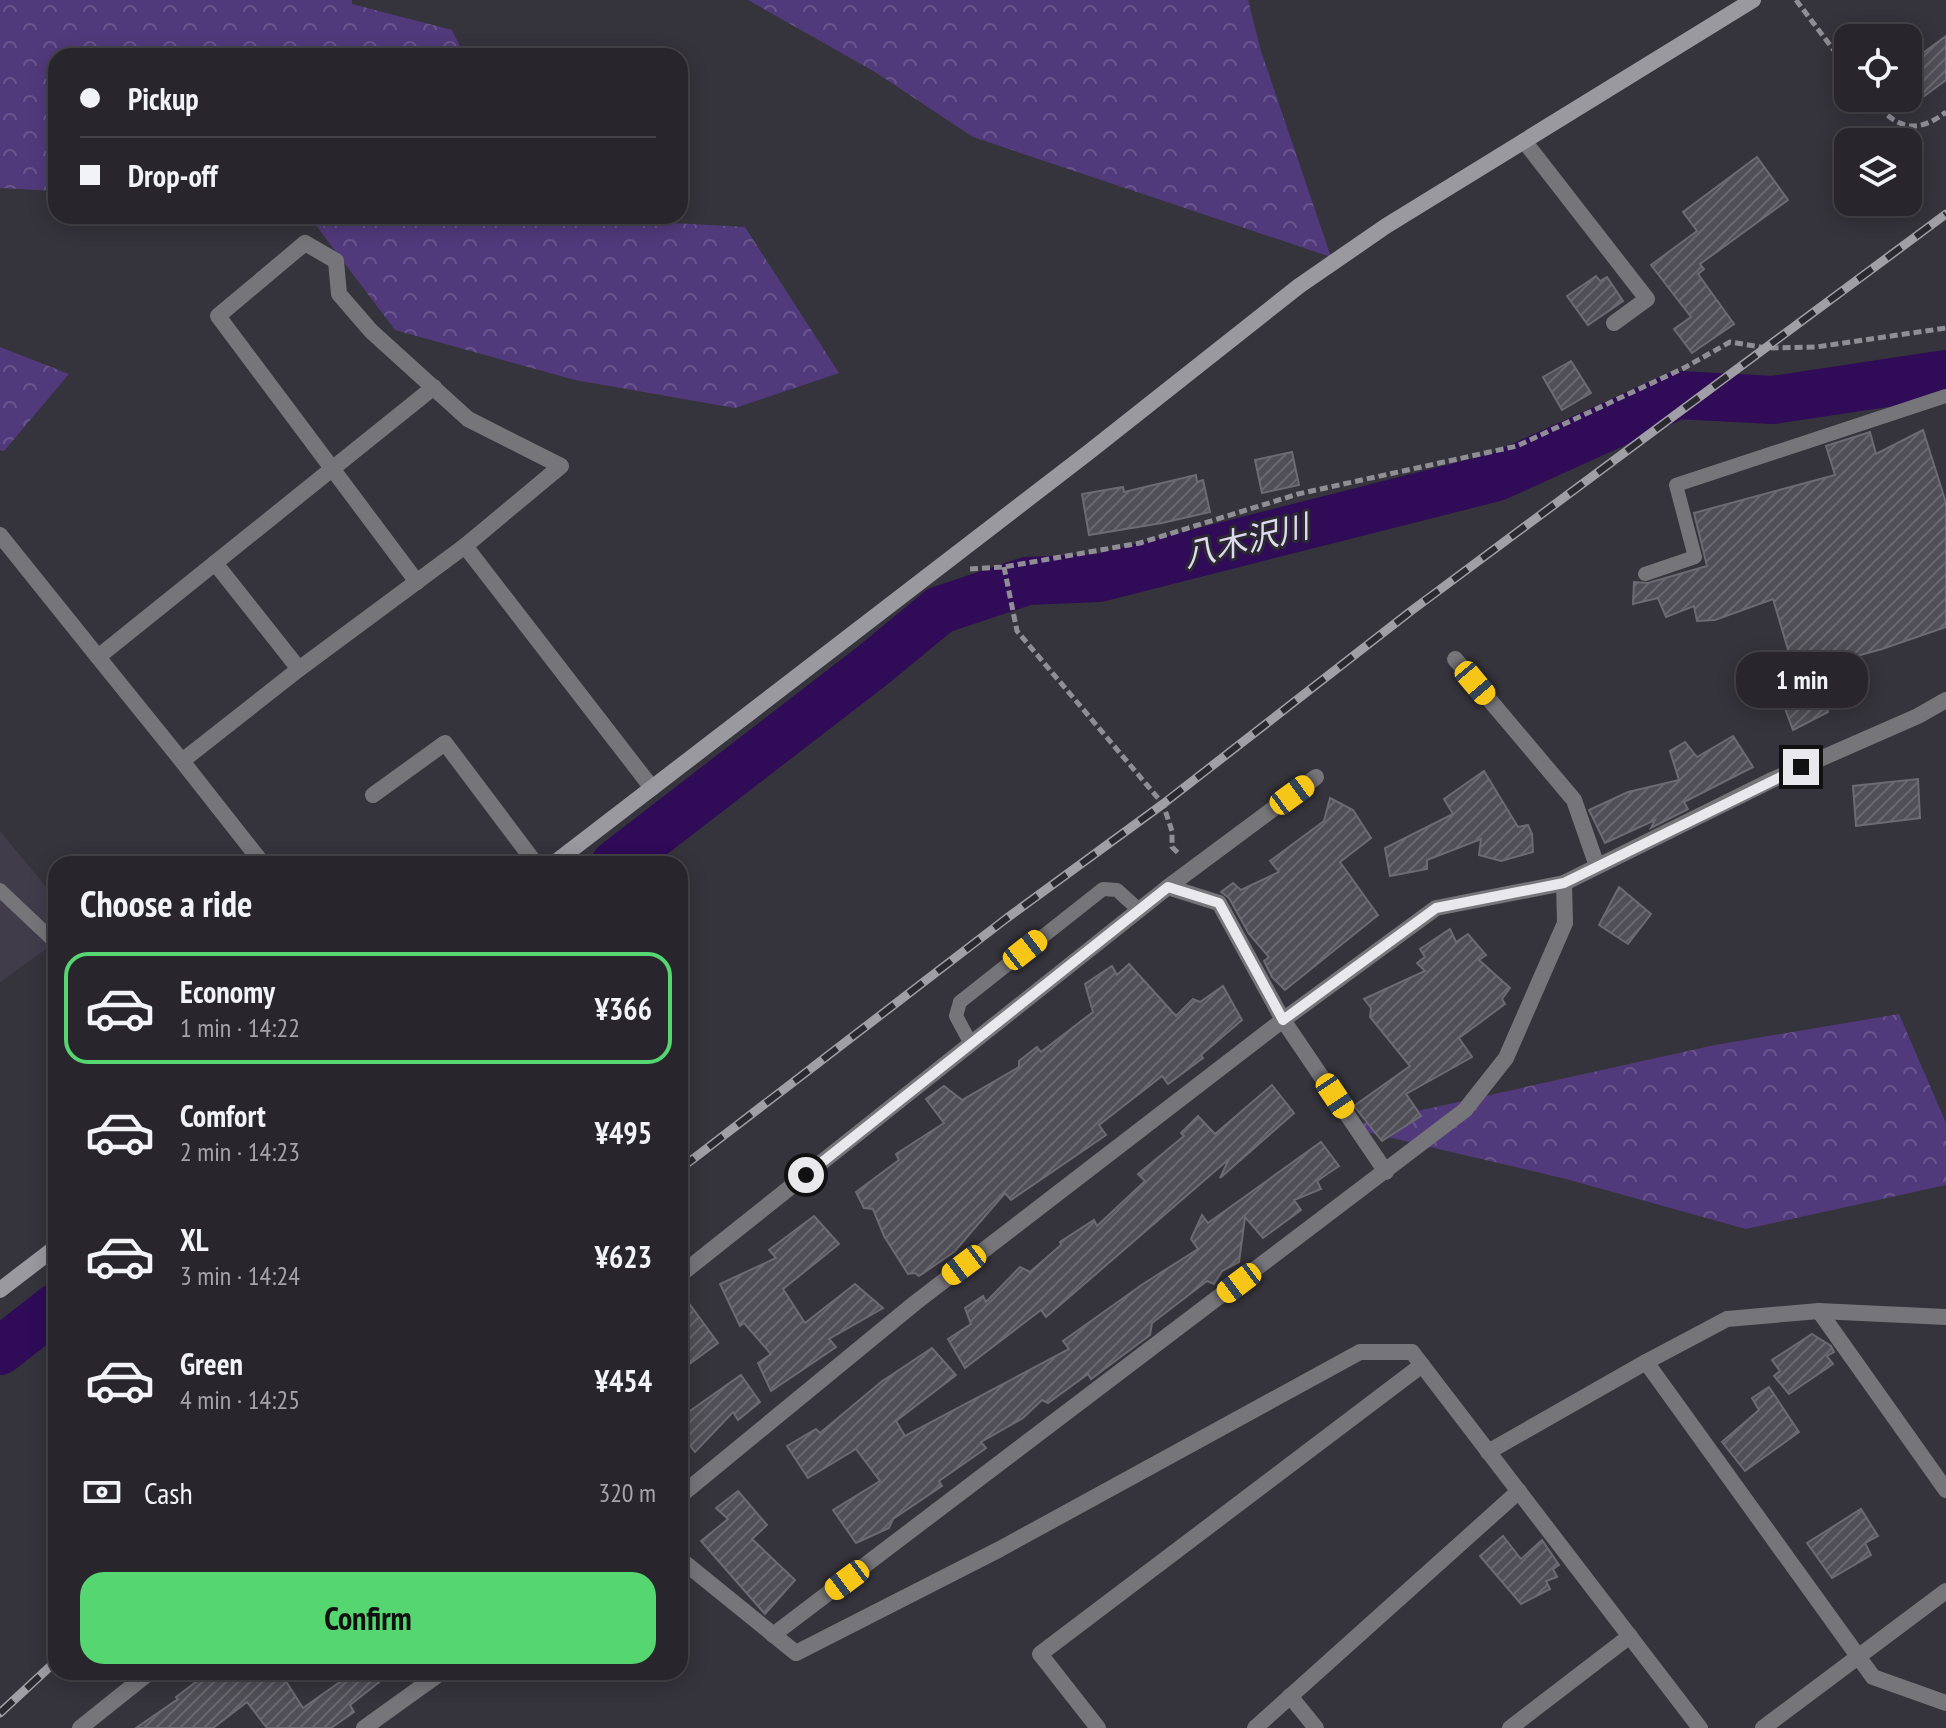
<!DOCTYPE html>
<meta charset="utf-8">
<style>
body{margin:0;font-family:"PT Sans Narrow","Noto Sans JP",sans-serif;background:#302e34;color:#f1f3f6;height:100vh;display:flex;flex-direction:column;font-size:30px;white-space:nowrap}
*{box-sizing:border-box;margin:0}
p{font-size:26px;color:#a5a5a9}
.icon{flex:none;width:44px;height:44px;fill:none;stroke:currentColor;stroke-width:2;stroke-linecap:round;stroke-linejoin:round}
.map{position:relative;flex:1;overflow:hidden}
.sheet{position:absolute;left:48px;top:856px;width:640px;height:824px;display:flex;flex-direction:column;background:#28262c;border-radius:24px;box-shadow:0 4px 20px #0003,0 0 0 2px #444348}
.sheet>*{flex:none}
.top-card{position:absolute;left:48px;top:48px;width:640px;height:176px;border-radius:24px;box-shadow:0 4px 20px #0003,0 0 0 2px #444348;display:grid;align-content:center;height:176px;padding:0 32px;background:#28262c}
.tools{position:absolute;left:1834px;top:24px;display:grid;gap:16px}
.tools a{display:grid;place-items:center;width:88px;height:88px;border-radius:16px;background:#28262c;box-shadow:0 4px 20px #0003,0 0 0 2px #444348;font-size:40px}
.end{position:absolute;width:36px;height:36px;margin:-18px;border:10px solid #e9e8ed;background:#111;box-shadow:0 0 0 4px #111}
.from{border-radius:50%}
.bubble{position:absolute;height:56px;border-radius:24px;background:#28262c;box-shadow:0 4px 20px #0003,0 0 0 2px #444348;font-size:26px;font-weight:700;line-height:56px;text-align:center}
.car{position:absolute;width:24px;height:48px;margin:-24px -12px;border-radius:10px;box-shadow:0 0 6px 2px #0007;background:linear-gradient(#f5c518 24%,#345 0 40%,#f5c518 0 76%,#345 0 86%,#f5c518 0)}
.top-card b{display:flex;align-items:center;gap:28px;height:76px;font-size:30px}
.top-card b+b{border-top:2px solid #444348}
.top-card i{width:20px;height:20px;background:#f1f3f6}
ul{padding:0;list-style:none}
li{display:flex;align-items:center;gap:24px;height:112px;margin:0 16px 12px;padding:0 16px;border:4px solid transparent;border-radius:24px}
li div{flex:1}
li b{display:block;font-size:30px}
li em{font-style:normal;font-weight:700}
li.current{border-color:#55d671}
li>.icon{width:72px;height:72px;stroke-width:1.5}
h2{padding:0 32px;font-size:36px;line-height:96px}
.pay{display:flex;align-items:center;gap:20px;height:88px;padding:0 32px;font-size:30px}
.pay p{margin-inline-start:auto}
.primary-button{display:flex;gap:16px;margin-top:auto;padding:16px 32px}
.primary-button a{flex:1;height:92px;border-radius:24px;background:#55d671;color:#111;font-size:32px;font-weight:700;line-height:92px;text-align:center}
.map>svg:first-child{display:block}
.built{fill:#403c4a}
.forest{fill:url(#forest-crowns)}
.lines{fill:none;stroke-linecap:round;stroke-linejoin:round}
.river{stroke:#2f0b58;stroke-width:48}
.building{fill:url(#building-hatch);stroke:#6c6a72;stroke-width:2}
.path{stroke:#908e95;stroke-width:5;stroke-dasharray:8 4;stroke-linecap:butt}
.lane{stroke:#767579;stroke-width:14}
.street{stroke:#767579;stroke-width:16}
.secondary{stroke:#9a999f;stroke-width:16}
.rail-casing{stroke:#a19fa6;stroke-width:9}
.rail{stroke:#2b2930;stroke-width:6;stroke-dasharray:18;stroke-linecap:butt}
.route{stroke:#e9e8ed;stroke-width:10}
.labels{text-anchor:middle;stroke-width:6;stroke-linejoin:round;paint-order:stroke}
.water-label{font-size:32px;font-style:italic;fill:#dfd9f0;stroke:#2b2930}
</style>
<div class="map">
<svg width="1946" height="1728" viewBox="0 0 1946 1728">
<defs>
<pattern id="forest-crowns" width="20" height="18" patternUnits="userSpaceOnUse" patternTransform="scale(2)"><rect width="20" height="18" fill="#513a7b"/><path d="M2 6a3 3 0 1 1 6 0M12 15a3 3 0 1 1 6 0" fill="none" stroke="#6a568e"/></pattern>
<pattern id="building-hatch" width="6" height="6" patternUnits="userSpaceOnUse" patternTransform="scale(2)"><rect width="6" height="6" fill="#504e56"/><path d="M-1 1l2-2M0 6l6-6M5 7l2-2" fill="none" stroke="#69686f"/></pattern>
</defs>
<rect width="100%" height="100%" fill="#35333b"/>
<!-- built -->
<polygon class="built" points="0,831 56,899 56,942 0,982"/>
<!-- forest -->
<g class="forest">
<polygon points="0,0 352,0 352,4 452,30 465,56 56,56 56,191 0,188"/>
<polygon points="748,0 1248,0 1261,51 1331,257 973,137 875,72"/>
<polygon points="309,216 544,216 745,227 839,373 735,408 575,380 395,330"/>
<polygon points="0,347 69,374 4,451 0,450"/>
<polygon points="1899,1014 1946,1123 1946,1185 1746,1229 1566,1179 1345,1127 1715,1045"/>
</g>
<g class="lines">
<!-- river -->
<g class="river">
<polyline points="615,864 872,666 940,610 1027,581 1099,578 1497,477 1678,395 1773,400 1946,374"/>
<polyline points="0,1351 56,1307"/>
</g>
</g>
<!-- building -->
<g class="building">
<polygon points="1946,36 1946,80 1908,108 1908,64"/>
<polygon points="1757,157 1788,200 1700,264 1704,269 1698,274 1734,324 1692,353 1674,329 1691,317 1651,265 1697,231 1683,212"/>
<polygon points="1596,276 1600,281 1607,277 1623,301 1588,325 1567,296"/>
<polygon points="1571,361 1591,393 1562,410 1543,377"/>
<polygon points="1923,430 1946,503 1946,627 1882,649 1795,673 1773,599 1715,620 1697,621 1694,606 1666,617 1658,598 1633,604 1634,582 1648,583 1707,566 1694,513 1835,475 1826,446 1870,432 1876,454"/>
<polygon points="1292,452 1299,485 1262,493 1255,460"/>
<polygon points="1196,475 1197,482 1203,480 1210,512 1162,523 1089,535 1082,494 1123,487 1124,492"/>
<polygon points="1813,672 1828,712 1793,730 1775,681"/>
<polygon points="1733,736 1753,767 1684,802 1688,809 1651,828 1655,820 1605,843 1589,810 1628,792 1679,780 1670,751 1685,742 1697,757"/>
<polygon points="1484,771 1518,827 1528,825 1532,834 1533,852 1501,861 1479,855 1481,839 1427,860 1427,869 1390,876 1385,848 1453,814 1444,799"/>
<polygon points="1918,779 1920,818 1856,826 1853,786"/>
<polygon points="1330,798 1353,810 1371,838 1340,862 1378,915 1285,990 1272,977 1264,961 1269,957 1249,934 1229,898 1221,892 1233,883 1241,890 1279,872 1270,861 1324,821"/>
<polygon points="1619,887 1651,914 1628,944 1599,925"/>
<polygon points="1450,929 1456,942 1468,934 1486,955 1479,960 1510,988 1502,999 1505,1004 1459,1038 1472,1057 1406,1094 1421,1116 1382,1141 1354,1106 1410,1066 1370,1017 1371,1008 1364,999 1425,971 1417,963 1425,957 1420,949"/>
<polygon points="1129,964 1176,1016 1193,999 1200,1002 1223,986 1242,1020 1201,1055 1203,1058 1168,1084 1162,1076 1099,1125 1106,1135 1011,1200 1005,1193 954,1252 919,1276 915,1273 908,1274 884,1236 873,1209 864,1208 856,1192 899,1160 896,1154 944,1123 926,1099 944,1086 962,1100 1019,1067 1019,1061 1037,1047 1041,1052 1093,1012 1085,984 1112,966 1117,975"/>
<polygon points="1272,1085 1294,1113 1220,1178 1229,1159 1046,1317 1041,1310 965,1368 948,1339 971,1324 965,1308 983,1296 986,1302 1020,1267 1030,1272 1061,1245 1060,1242 1094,1220 1097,1226 1145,1181 1138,1174 1184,1136 1181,1133 1198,1116 1215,1134"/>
<polygon points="1321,1142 1339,1166 1317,1181 1321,1189 1294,1200 1301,1210 1263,1238 1245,1217 1239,1262 1222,1271 1214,1284 1207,1281 1190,1294 1152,1323 1150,1335 1091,1379 1088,1374 1048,1403 1042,1400 1023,1418 981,1442 986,1448 939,1481 942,1486 893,1519 889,1528 856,1543 833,1510 880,1481 856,1449 808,1478 787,1446 816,1429 820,1433 881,1382 932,1348 956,1375 896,1421 905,1436 1069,1349 1063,1341 1143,1284 1198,1249 1191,1239 1202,1215 1208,1223"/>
<polygon points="814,1216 839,1244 783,1289 805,1323 855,1284 883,1308 829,1339 836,1347 771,1391 758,1363 771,1354 744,1323 740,1326 720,1284 776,1258 769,1250"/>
<polygon points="680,1291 718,1343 680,1371"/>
<polygon points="1812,1334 1831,1346 1834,1352 1827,1356 1833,1364 1789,1394 1774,1376 1780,1371 1772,1360"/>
<polygon points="741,1375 760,1402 738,1420 733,1412 695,1452 680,1433 680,1418"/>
<polygon points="1769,1387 1799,1432 1745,1471 1722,1442 1759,1410 1752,1398"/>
<polygon points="738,1491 767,1525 752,1539 795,1580 765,1614 701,1541 728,1519 716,1508"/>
<polygon points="1861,1509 1878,1536 1865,1543 1871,1555 1832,1578 1807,1543"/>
<polygon points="1503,1536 1521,1559 1542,1540 1559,1565 1553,1569 1557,1577 1546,1581 1550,1589 1521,1604 1480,1556"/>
<polygon points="209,1672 280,1672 303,1708 354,1672 392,1672 350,1705 354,1712 331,1728 267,1728 247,1702 213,1728 136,1728 178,1699 176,1697"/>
</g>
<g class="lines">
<!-- path -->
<g class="path">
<polyline points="1796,0 1848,69"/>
<path d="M1871,98c23,28 43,39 75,14"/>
<polyline points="1004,567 1017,631 1163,804 1172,831 1172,847 1178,853"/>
<polyline points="970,569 1004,567 1140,543 1298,494 1517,446 1684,368 1730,342 1767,348 1816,347 1946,328"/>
</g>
<!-- lane -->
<g class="lane">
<polyline points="1645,574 1695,557 1676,485 1946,396"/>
<polyline points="0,890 56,943"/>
<polyline points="971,1044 956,1016 960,1002 1103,889 1117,890 1139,910"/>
</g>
<!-- street -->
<g class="street">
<polyline points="1524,141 1647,299 1614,323"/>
<polyline points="0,535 98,657 215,563 299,669"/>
<polyline points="215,563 434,387"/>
<polyline points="417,582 218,316 305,243 336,261 339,294 371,331 468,419 561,466 465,546"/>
<polyline points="98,657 182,761 299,669 465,546 652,788"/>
<polyline points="1455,659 1574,800 1597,866"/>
<polyline points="182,761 263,864"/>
<polyline points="373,795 445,743 536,864"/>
<polyline points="1168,887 1219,903 1283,1020 1386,1172"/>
<polyline points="680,1275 1168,887 1316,777"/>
<polyline points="1819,1311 1946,1490"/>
<polyline points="1646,1362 1873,1677 1946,1703"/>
<polyline points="1488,1452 1646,1362 1727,1319 1819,1311 1946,1317"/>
<polyline points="680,1496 915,1303 1283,1020 1436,908 1564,883 1772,780 1918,716 1946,700"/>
<polyline points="680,1559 796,1653 1000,1549 1360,1352 1412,1352 1700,1728"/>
<polyline points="773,1635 1465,1110 1506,1058 1565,923 1564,883"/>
<polyline points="1290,1696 1316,1728"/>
<polyline points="80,1728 150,1672"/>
<polyline points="364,1728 442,1672"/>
<polyline points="1098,1728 1040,1654 1422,1365"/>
<polyline points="1255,1728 1519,1491"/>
<polyline points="1510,1728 1630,1636"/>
<polyline points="1763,1728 1946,1591"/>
</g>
<!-- secondary -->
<g class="secondary">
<polyline points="553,864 1089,452 1299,286 1386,226 1753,0"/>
<polyline points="0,1290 56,1247"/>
</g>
<defs>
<g id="rail">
<polyline points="680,1169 1007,918 1163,804 1411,611 1946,214"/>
<polyline points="0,1713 56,1661"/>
</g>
</defs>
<!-- rail casing -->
<use href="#rail" class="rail-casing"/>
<!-- rail -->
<use href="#rail" class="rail"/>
</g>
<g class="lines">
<!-- route -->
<polyline class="route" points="806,1175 1168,887 1219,903 1283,1020 1436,908 1564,883 1801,767"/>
</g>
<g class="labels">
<!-- water labels -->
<g class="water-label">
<text transform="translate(1246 541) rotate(-14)" y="11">八木沢川</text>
</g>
</g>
</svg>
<div class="tools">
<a><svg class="icon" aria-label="locate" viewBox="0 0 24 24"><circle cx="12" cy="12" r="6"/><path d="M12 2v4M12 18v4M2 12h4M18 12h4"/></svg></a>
<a><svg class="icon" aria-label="layers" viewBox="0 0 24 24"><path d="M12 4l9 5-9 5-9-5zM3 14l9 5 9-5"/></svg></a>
</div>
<i class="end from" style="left:806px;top:1175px"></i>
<i class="end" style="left:1801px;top:767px"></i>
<div class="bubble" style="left:1736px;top:652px;width:132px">1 min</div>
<i class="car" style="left:1475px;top:683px;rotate:140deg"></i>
<i class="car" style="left:1292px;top:795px;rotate:54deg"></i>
<i class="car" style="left:1025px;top:950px;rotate:52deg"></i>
<i class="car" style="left:1335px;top:1096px;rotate:146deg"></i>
<i class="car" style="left:964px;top:1265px;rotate:233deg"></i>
<i class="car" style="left:1239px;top:1283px;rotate:233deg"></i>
<i class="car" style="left:847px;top:1580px;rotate:233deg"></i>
<div class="top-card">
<b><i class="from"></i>Pickup</b>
<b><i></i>Drop-off</b>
</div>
<section class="sheet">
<h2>Choose a ride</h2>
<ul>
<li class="current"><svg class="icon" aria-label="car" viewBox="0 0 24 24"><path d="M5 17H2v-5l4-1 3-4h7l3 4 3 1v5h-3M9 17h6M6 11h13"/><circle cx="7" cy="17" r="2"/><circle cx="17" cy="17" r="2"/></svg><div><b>Economy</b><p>1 min · 14:22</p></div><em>¥366</em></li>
<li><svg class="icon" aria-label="car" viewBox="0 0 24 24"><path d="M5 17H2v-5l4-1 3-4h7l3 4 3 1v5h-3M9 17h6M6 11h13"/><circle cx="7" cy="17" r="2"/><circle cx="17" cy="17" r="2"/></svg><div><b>Comfort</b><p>2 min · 14:23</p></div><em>¥495</em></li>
<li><svg class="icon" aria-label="car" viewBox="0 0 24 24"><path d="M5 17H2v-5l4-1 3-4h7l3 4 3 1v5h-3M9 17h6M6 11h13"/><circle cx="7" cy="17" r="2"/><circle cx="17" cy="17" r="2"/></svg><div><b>XL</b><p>3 min · 14:24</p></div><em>¥623</em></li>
<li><svg class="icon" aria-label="car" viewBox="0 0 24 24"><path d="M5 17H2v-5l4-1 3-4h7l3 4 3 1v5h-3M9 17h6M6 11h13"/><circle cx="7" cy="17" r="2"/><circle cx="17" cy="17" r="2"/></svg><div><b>Green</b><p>4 min · 14:25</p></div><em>¥454</em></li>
</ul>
<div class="pay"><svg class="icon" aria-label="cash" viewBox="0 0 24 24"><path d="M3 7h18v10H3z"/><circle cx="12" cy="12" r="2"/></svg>Cash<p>320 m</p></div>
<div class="primary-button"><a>Confirm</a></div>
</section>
</div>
